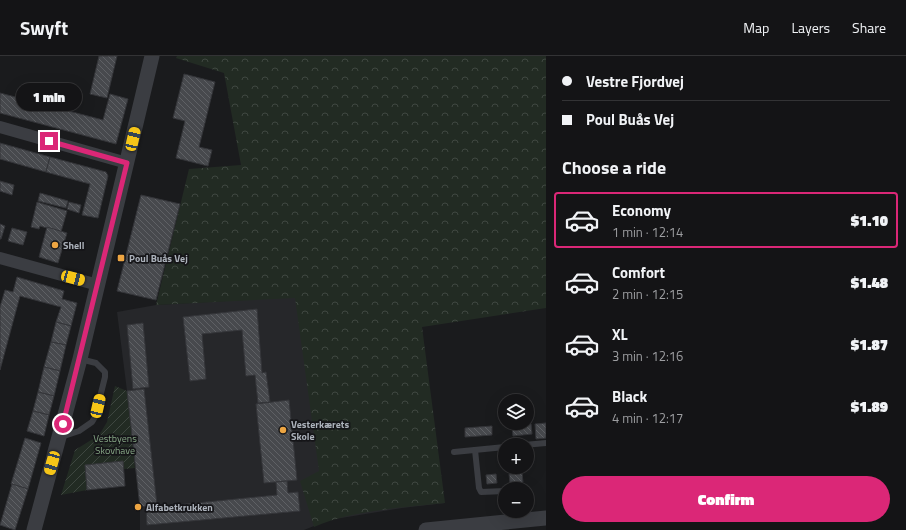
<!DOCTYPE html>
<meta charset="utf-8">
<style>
body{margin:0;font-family:"Titillium Web",sans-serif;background:#212123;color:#f1f3f6;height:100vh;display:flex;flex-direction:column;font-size:15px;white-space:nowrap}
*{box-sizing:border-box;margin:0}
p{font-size:13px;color:#9d9ea1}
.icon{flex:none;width:22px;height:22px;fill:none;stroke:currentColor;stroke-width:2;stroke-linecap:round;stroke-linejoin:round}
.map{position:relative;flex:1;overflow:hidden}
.sheet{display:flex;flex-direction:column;background:#141416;width:360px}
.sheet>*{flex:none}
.banner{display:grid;align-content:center;height:88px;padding:0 16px;background:#141416}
.tools{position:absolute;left:498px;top:338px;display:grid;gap:8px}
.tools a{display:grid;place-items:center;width:36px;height:36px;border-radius:50%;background:#141416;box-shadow:0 4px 16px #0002,0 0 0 1px #333335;font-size:20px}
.end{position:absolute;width:18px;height:18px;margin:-9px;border:5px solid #db2777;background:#fff;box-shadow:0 0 0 2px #fff}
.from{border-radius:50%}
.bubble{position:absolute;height:28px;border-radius:14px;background:#141416;box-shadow:0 4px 16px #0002,0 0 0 1px #333335;font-size:13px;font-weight:800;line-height:28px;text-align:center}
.car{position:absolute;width:12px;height:24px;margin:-12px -6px;border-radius:5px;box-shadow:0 0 3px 1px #0007;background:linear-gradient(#f5c518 24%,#345 0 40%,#f5c518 0 76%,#345 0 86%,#f5c518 0)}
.banner b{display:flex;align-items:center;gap:14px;height:38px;font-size:15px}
.banner b+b{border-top:1px solid #333335}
.banner i{width:10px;height:10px;background:#f1f3f6}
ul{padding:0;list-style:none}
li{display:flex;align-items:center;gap:12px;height:56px;margin:0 8px 6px;padding:0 8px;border:2px solid transparent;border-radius:4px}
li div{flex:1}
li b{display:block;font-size:15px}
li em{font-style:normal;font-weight:800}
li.on{border-color:#db2777}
li>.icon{width:36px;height:36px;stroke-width:1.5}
h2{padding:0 16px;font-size:18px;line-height:48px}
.cta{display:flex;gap:8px;margin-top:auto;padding:8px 16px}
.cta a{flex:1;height:46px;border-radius:24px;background:#db2777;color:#fff;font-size:16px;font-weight:800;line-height:46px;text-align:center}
header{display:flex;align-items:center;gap:24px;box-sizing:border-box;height:56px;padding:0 20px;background:#141416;border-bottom:1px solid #333335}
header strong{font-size:19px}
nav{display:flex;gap:22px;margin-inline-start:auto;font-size:14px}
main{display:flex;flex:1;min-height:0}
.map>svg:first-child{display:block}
.built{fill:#26272a}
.park{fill:url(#park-crowns)}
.garden{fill:url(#garden-furrows)}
.building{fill:url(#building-back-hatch);stroke:#343539}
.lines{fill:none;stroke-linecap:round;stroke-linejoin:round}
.service{stroke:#3b3d42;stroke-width:6}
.minor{stroke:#3b3d42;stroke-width:12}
.tertiary{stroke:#3b3d42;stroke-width:15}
.route{stroke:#db2777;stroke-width:5}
.poi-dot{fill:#eda542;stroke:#151518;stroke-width:1.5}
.labels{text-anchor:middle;stroke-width:3.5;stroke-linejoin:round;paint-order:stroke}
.poi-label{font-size:10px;font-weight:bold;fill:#adb3bc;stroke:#151518;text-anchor:start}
.park-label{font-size:10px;fill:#86a685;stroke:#151518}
</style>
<header>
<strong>Swyft</strong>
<nav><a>Map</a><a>Layers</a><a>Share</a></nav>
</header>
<main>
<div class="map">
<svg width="546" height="474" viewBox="0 0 546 474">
<defs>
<pattern id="park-crowns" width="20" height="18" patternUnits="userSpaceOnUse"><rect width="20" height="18" fill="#222b23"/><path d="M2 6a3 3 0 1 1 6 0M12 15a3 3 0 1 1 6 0" fill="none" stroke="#3f4741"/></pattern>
<pattern id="garden-furrows" width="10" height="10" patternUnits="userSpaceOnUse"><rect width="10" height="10" fill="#222b23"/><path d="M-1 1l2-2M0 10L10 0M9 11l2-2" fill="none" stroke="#3f4741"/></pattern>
<pattern id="building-back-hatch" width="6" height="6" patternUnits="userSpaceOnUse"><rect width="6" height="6" fill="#47494d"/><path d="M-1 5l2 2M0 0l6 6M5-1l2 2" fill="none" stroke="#5f6165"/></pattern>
</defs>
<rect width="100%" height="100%" fill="#1a1b1d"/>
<!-- built -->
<polygon class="built" points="295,241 445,447 402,452 329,464 304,474 140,474 140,451 127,335 117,256 156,249"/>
<!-- park -->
<path class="park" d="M177,0h369v252l-124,19 23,176c-39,4 -97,8 -131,24l-14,-46 19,-10 -24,-173 -139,7 33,-136 52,-4 -17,-92 -48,-15z"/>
<!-- garden -->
<polygon class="garden" points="115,330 127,335 135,412 124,413 123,405 85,409 87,434 61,439 75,394 96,381 101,376 107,366"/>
<!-- building -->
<g class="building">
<polygon points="99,0 117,0 107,42 90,38"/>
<polygon points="184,18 215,26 199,91 212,94 208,110 176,102 185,65 173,62"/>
<polygon points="0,37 103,64 110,38 128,43 116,88 0,57"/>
<polygon points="0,87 50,101 46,116 0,103"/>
<polygon points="50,101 106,116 108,120 98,162 82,159 90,128 46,116"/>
<polygon points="0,125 14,129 12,139 0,135"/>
<polygon points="40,137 68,145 66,152 38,145"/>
<polygon points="141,139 180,148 156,244 117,235"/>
<polygon points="37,146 67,155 61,176 40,170 39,173 31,171"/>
<polygon points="69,146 81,149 79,157 67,153"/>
<polygon points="0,168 5,170 1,183 0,183"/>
<polygon points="47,171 67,177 58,207 39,201"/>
<polygon points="12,172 27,176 23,189 8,185"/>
<polygon points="17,221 64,235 62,243 77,247 71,270 56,266 61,251 20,240 0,314 0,251 5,234 13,236"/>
<polygon points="257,253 262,317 266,316 270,346 258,347 255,319 246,320 242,274 202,278 206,323 190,325 183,261"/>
<polygon points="56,266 71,270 66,289 51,286"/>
<polygon points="143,267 149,331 133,333 127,269"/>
<polygon points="51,286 66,289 60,315 44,311"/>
<polygon points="44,311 60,315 54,340 38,336"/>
<polygon points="144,333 157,449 140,451 127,335"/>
<polygon points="38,336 54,340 49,359 33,355"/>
<polygon points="289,344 297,424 264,427 256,348"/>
<polygon points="33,355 49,359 44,380 27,375"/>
<polygon points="546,367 546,382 536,383 535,368"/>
<polygon points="531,368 532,378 513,380 512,370"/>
<polygon points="492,370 492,379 465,381 465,372"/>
<polygon points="25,382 41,387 28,433 11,428"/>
<polygon points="123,405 125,430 87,434 85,409"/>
<polygon points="522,417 523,426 510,427 509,418"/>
<polygon points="496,418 497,427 487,428 486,419"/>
<polygon points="287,425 288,437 298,436 300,455 147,469 146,452 277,439 276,426"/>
<polygon points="12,428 28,433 15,474 0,469"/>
</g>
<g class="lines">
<!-- service -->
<g class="service">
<polyline points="61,381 79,375 92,366 95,361 105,321 105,316 96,307 80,303"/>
<polyline points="524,389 546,387"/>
<polyline points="475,394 479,432 481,436 505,435"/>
<polyline points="454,396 505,391"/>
</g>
<!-- minor -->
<g class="minor">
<polyline points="0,71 127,107"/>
<polyline points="0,202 98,229"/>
</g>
<!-- tertiary -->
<g class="tertiary">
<polyline points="34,474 80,303 152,0"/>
<polyline points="426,474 546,462"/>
</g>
</g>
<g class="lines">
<!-- route -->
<polyline class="route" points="49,85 127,107 63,368"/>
</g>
<!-- markers -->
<g class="poi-dot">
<circle cx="55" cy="189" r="4"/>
<rect x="117" y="198" width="8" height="8" rx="2"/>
<circle cx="283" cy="374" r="4"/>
<circle cx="138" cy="451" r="4"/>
</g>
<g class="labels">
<!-- poi labels -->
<g class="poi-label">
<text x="63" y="193">Shell</text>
<text x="129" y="206">Poul Buås Vej</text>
<text x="291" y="372">Vesterkærets<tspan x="291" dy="12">Skole</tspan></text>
<text x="146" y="455">Alfabetkrukken</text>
</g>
<!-- park labels -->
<g class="park-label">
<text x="115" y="386">Vestbyens<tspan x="115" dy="12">Skovhave</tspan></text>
</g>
</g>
</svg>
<div class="tools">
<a><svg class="icon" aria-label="layers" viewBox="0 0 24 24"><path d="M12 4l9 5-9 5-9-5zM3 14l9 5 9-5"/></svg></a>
<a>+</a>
<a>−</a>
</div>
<i class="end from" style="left:63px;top:368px"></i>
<i class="end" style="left:49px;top:85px"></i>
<div class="bubble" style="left:16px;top:27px;width:66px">1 min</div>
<i class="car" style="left:133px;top:83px;rotate:13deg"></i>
<i class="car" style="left:73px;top:222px;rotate:105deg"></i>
<i class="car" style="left:98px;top:350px;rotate:13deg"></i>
<i class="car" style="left:52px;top:407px;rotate:196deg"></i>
</div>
<section class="sheet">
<div class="banner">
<b><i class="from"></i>Vestre Fjordvej</b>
<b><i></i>Poul Buås Vej</b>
</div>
<h2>Choose a ride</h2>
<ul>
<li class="on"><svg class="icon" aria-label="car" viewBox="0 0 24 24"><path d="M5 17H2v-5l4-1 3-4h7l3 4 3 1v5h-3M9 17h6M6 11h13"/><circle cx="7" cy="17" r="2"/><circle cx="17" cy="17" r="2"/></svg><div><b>Economy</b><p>1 min · 12:14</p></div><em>$1.10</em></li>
<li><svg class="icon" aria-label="car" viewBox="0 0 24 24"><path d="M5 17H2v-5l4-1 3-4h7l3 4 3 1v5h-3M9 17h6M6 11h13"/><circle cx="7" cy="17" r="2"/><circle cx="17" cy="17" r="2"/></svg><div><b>Comfort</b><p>2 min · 12:15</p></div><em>$1.48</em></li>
<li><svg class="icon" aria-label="car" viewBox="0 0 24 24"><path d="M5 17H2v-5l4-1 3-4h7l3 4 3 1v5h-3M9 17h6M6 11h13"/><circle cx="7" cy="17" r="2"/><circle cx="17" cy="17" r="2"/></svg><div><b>XL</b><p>3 min · 12:16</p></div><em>$1.87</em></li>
<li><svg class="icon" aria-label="car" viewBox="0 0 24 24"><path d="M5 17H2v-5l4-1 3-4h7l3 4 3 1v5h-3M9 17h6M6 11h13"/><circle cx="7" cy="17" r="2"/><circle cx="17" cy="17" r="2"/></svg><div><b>Black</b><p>4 min · 12:17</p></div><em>$1.89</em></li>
</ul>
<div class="cta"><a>Confirm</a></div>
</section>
</main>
